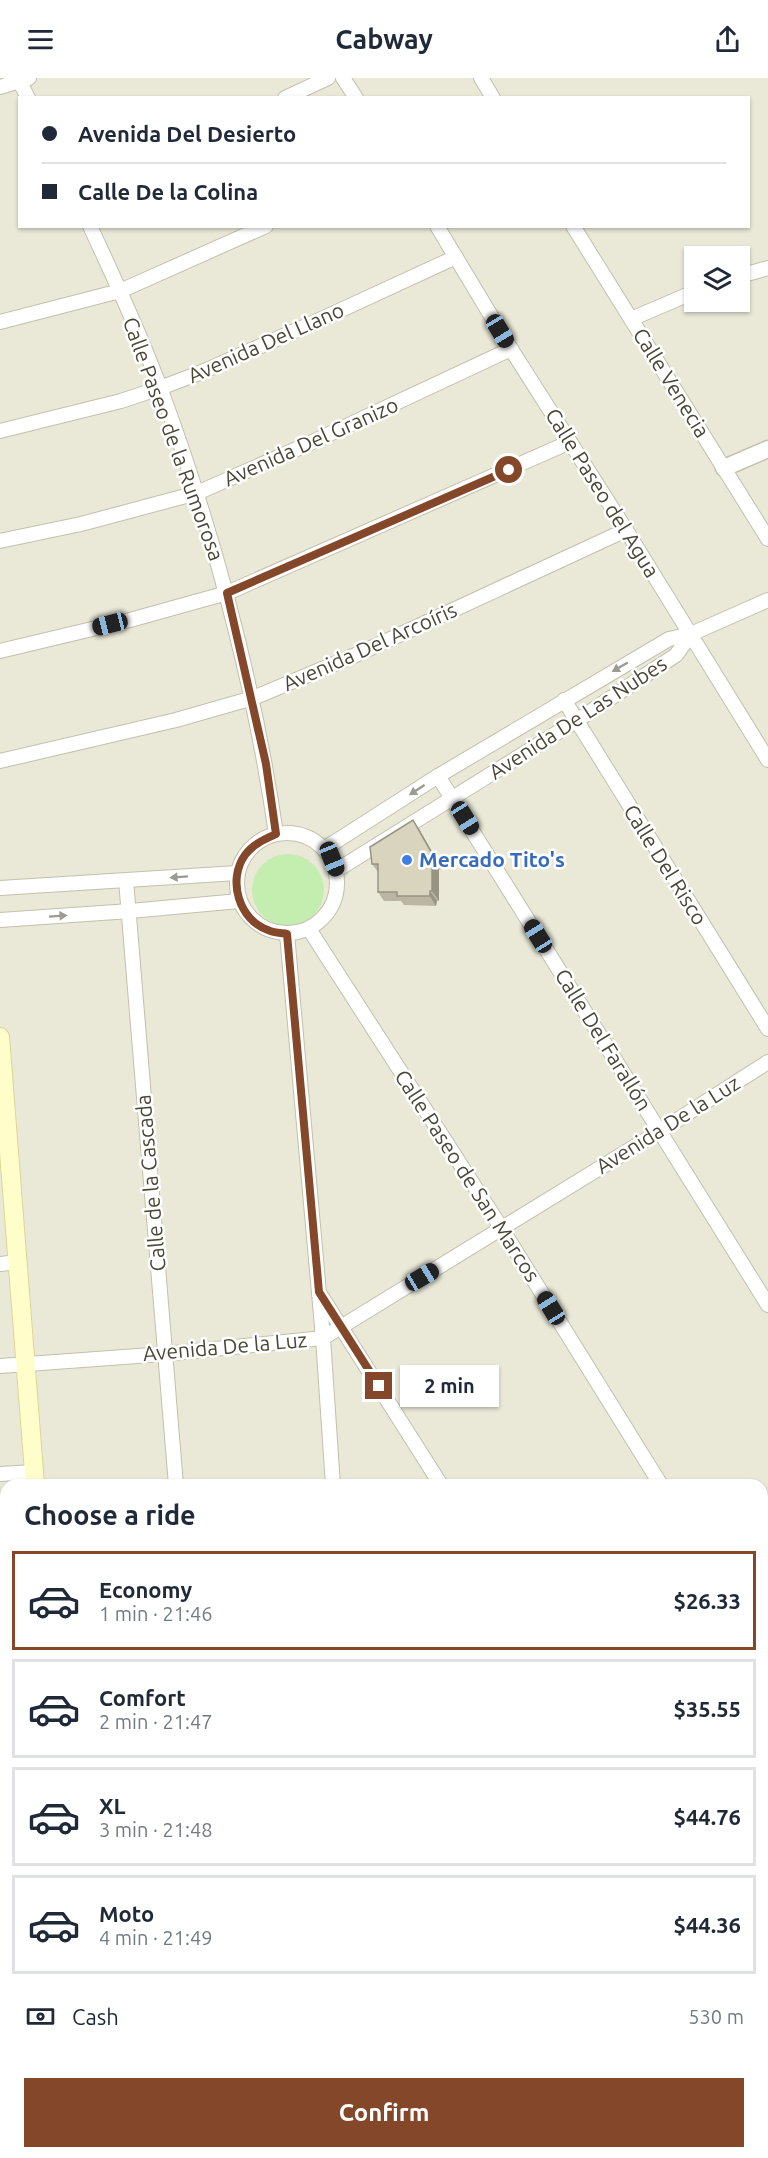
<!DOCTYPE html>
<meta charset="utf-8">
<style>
body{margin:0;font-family:Ubuntu,sans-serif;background:#f2f2f3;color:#1f2937;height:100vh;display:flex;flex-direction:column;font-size:22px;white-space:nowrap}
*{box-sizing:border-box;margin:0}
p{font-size:20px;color:#747a83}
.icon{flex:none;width:33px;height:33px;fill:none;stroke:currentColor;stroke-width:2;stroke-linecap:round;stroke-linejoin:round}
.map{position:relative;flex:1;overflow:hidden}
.drawer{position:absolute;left:0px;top:1401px;width:768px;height:680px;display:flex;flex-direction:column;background:#fff;border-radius:18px 18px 0 0;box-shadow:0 2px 4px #0004}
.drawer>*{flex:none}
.guide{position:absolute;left:18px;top:18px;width:732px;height:132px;border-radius:0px;box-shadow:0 2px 4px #0004;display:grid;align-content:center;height:132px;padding:0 24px;background:#fff}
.fabs{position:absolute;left:684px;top:168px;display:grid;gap:12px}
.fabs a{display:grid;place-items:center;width:66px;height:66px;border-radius:0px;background:#fff;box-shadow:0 2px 4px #0004;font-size:30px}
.end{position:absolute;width:27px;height:27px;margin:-14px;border:8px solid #844729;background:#fff;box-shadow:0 0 0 3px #fff}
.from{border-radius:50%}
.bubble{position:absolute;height:42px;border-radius:0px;background:#fff;box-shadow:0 2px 4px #0004;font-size:20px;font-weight:700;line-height:42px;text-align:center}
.car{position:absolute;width:18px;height:36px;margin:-18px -9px;border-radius:8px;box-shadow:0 0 4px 2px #0007;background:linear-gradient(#222 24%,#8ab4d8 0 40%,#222 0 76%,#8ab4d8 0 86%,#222 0)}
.guide b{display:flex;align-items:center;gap:21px;height:57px;font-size:22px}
.guide b+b{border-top:2px solid #e0e1e3}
.guide i{width:15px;height:15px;background:#1f2937}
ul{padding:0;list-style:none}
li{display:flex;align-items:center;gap:18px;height:99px;margin:0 12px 9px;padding:0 12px;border:3px solid #e0e1e3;border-radius:0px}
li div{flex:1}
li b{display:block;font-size:22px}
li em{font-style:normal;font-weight:700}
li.selected{border-color:#844729}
li>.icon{width:54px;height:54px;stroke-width:1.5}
h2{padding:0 24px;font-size:27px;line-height:72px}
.pay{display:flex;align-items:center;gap:15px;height:66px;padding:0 24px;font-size:22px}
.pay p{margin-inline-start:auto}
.primary-button{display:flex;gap:12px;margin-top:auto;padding:12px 24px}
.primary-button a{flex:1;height:69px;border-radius:0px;background:#844729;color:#fff;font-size:24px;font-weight:700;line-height:69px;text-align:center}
header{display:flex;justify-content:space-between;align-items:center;height:78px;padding:0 24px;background:#fff;font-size:27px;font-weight:700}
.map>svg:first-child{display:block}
.residential{fill:#eae9d8;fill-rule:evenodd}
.green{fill:#c4edb0}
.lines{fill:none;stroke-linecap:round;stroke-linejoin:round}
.minor-casing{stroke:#c3c0ab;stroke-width:16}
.tertiary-casing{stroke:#c3c0ab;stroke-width:19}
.secondary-casing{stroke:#d9d697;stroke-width:20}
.minor{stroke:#fff;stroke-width:14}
.tertiary{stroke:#fff;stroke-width:16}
.secondary{stroke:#fffecb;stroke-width:18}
.wall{fill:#bbb6a3}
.shaded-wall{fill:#989485}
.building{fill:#d9d4be;stroke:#989485;stroke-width:1.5}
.oneway{fill:#9c9a91}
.route{stroke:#844729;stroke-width:8}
.shop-dot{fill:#3f7fe0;stroke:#fff;stroke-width:2}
.labels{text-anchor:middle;stroke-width:5;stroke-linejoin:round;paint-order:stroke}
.street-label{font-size:21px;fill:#4b4737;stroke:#fff}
.shop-label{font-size:21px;font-weight:bold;fill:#366cbe;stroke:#fff;text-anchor:start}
</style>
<header><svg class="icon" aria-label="menu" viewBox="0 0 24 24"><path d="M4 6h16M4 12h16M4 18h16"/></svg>Cabway<svg class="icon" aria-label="share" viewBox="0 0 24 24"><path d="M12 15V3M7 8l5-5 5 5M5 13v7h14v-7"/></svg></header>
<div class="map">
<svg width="768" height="2080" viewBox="0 0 768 2080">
<rect width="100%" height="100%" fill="#f6f5ea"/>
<!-- residential -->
<path class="residential" d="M0,0h768v2080h-768zM20,20h728v128h-728zM694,178h46v46h-46zM6,1407h756v667h-756z"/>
<!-- green -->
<circle class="green" cx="288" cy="812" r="36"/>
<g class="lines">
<defs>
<g id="minor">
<polyline points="18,0 28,20"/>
<polyline points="343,0 356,20"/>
<polyline points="481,0 493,20"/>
<polyline points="0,9 29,0"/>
<polyline points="285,20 328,0"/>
<path d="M90,148c25,54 50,108 71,164 53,144 93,292 115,444"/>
<polyline points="437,148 511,271 626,452 768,682"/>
<polyline points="573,148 768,461"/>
<polyline points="740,198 768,190"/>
<polyline points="631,241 694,214"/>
<polyline points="0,244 120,213 266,148"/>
<polyline points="0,353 121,323 160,310 202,294 315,244 456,179"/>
<polyline points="0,463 81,446 197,415 308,366 511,271"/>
<polyline points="0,573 130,542 227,515 570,364"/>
<polyline points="564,622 768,951"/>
<polyline points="0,683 176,642 253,620 358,576 626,452"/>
<polyline points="438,698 768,1227"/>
<circle cx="287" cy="805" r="50"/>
<polyline points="324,771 438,698 669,561 691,556 768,522"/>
<polyline points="337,792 576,643 676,577 691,556"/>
<polyline points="126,802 176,1407"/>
<polyline points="0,810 237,795"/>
<polyline points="0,842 130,833 239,823"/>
<polyline points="309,851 502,1151 661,1407"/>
<polyline points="287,856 323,1260 333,1407"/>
<polyline points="0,1186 17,1184"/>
<polyline points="320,1216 441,1407"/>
<polyline points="0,1288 165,1276 323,1260 660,1053 768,984"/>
<polyline points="0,1396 34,1394"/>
<polyline points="0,1502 6,1502"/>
<polyline points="0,1618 6,1617"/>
<polyline points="0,1893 6,1892"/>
<polyline points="762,1922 768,1931"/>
<polyline points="762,2001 768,1998"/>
<polyline points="0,2029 6,2028"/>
<polyline points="224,2074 225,2080"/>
<polyline points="541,2074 542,2080"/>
<polyline points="674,2074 677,2080"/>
<polyline points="391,2080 482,2074"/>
</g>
<g id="tertiary">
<polyline points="724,390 768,371"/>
<polyline points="762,1569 768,1579"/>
</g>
<g id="secondary">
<polyline points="0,959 35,1407"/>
<polyline points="762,1484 768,1481"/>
<polyline points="0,1754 6,1753"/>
<polyline points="88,2074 88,2080"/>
</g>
</defs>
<!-- minor casing -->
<use href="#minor" class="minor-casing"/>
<!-- tertiary casing -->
<use href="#tertiary" class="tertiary-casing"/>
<!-- secondary casing -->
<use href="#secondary" class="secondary-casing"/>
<!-- minor -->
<use href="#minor" class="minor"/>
<!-- tertiary -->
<use href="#tertiary" class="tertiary"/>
<!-- secondary -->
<use href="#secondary" class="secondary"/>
</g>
<!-- wall -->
<polygon class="wall" points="413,742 419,751 442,791 439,792 439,823 437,823 436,828 404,827 401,823 384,823 378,814 378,794 372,786"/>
<!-- shaded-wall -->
<g class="shaded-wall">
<polygon points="413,742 419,751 442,791 435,781"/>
<polygon points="432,783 439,792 439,823 432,813"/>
<polygon points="430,813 437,823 436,828 430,818"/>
</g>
<!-- building -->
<polygon class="building" points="413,742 435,781 432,783 432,813 430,813 430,818 397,818 397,814 378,814 378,786 372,786 370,769"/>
<!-- one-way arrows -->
<defs><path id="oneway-solid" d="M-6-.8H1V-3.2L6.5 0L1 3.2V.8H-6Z" transform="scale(1.5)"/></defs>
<g class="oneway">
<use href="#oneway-solid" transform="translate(620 589) rotate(150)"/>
<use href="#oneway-solid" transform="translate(417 712) rotate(147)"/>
<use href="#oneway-solid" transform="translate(179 799) rotate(176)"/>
<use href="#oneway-solid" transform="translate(58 838) rotate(-4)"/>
</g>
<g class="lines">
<!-- route -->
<path class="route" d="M379,1308l-60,-94 -32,-358c-6,-1 -13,-1 -19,-4 -29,-10 -41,-50 -23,-75 8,-11 20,-16 31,-21l-10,-70 -39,-171 282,-123"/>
</g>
<!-- markers -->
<circle class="shop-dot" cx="407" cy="782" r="6"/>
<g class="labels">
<!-- street labels -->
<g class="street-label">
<text transform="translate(266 265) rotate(-24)" y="7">Avenida Del Llano</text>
<text transform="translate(671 305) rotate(58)" y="7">Calle Venecia</text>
<text transform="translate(173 361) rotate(70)" y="7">Calle Paseo de la Rumorosa</text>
<text transform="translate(311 364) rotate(-24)" y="7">Avenida Del Granizo</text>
<text transform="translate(602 415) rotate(58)" y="7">Calle Paseo del Agua</text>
<text transform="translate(370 569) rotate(-24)" y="7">Avenida Del Arcoíris</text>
<text transform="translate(578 640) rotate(-33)" y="7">Avenida De Las Nubes</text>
<text transform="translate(665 787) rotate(58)" y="7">Calle Del Risco</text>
<text transform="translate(603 962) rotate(58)" y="7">Calle Del Farallón</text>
<text transform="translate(668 1047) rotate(-32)" y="7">Avenida De la Luz</text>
<text transform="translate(467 1098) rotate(57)" y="7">Calle Paseo de San Marcos</text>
<text transform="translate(151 1105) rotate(-95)" y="7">Calle de la Cascada</text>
<text transform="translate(225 1269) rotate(-5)" y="7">Avenida De la Luz</text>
</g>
<!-- shop labels -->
<g class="shop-label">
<text x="419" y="789">Mercado Tito's</text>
</g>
</g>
</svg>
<div class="fabs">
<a><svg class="icon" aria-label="layers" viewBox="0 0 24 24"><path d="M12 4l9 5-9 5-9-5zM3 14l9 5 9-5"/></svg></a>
</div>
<i class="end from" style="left:509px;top:392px"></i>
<i class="end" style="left:379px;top:1308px"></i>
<div class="bubble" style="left:400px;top:1287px;width:99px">2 min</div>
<i class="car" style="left:500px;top:253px;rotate:149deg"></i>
<i class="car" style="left:110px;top:546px;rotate:256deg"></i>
<i class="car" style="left:465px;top:740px;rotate:148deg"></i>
<i class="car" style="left:332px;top:781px;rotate:158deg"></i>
<i class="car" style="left:538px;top:858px;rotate:328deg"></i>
<i class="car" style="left:422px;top:1199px;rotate:59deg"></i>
<i class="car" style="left:551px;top:1230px;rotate:328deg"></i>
<div class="guide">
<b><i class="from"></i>Avenida Del Desierto</b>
<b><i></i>Calle De la Colina</b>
</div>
<section class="drawer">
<h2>Choose a ride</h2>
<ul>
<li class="selected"><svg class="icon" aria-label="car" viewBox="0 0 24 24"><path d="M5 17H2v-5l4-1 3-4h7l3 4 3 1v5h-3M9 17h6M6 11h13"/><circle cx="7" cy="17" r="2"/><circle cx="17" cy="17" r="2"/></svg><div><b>Economy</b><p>1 min · 21:46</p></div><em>$26.33</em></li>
<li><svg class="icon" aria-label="car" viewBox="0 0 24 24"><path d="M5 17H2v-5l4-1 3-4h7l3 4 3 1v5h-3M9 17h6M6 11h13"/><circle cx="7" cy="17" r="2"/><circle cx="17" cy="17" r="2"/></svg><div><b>Comfort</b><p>2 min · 21:47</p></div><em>$35.55</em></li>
<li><svg class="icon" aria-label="car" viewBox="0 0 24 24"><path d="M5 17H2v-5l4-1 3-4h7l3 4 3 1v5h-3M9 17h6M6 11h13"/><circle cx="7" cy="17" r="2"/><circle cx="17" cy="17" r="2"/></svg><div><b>XL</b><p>3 min · 21:48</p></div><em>$44.76</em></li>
<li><svg class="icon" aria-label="car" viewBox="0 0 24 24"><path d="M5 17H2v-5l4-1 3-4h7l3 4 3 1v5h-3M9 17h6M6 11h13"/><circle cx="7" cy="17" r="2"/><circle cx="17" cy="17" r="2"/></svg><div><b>Moto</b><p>4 min · 21:49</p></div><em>$44.36</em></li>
</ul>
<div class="pay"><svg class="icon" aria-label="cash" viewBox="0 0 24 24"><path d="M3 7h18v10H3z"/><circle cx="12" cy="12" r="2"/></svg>Cash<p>530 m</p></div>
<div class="primary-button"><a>Confirm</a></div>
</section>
</div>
